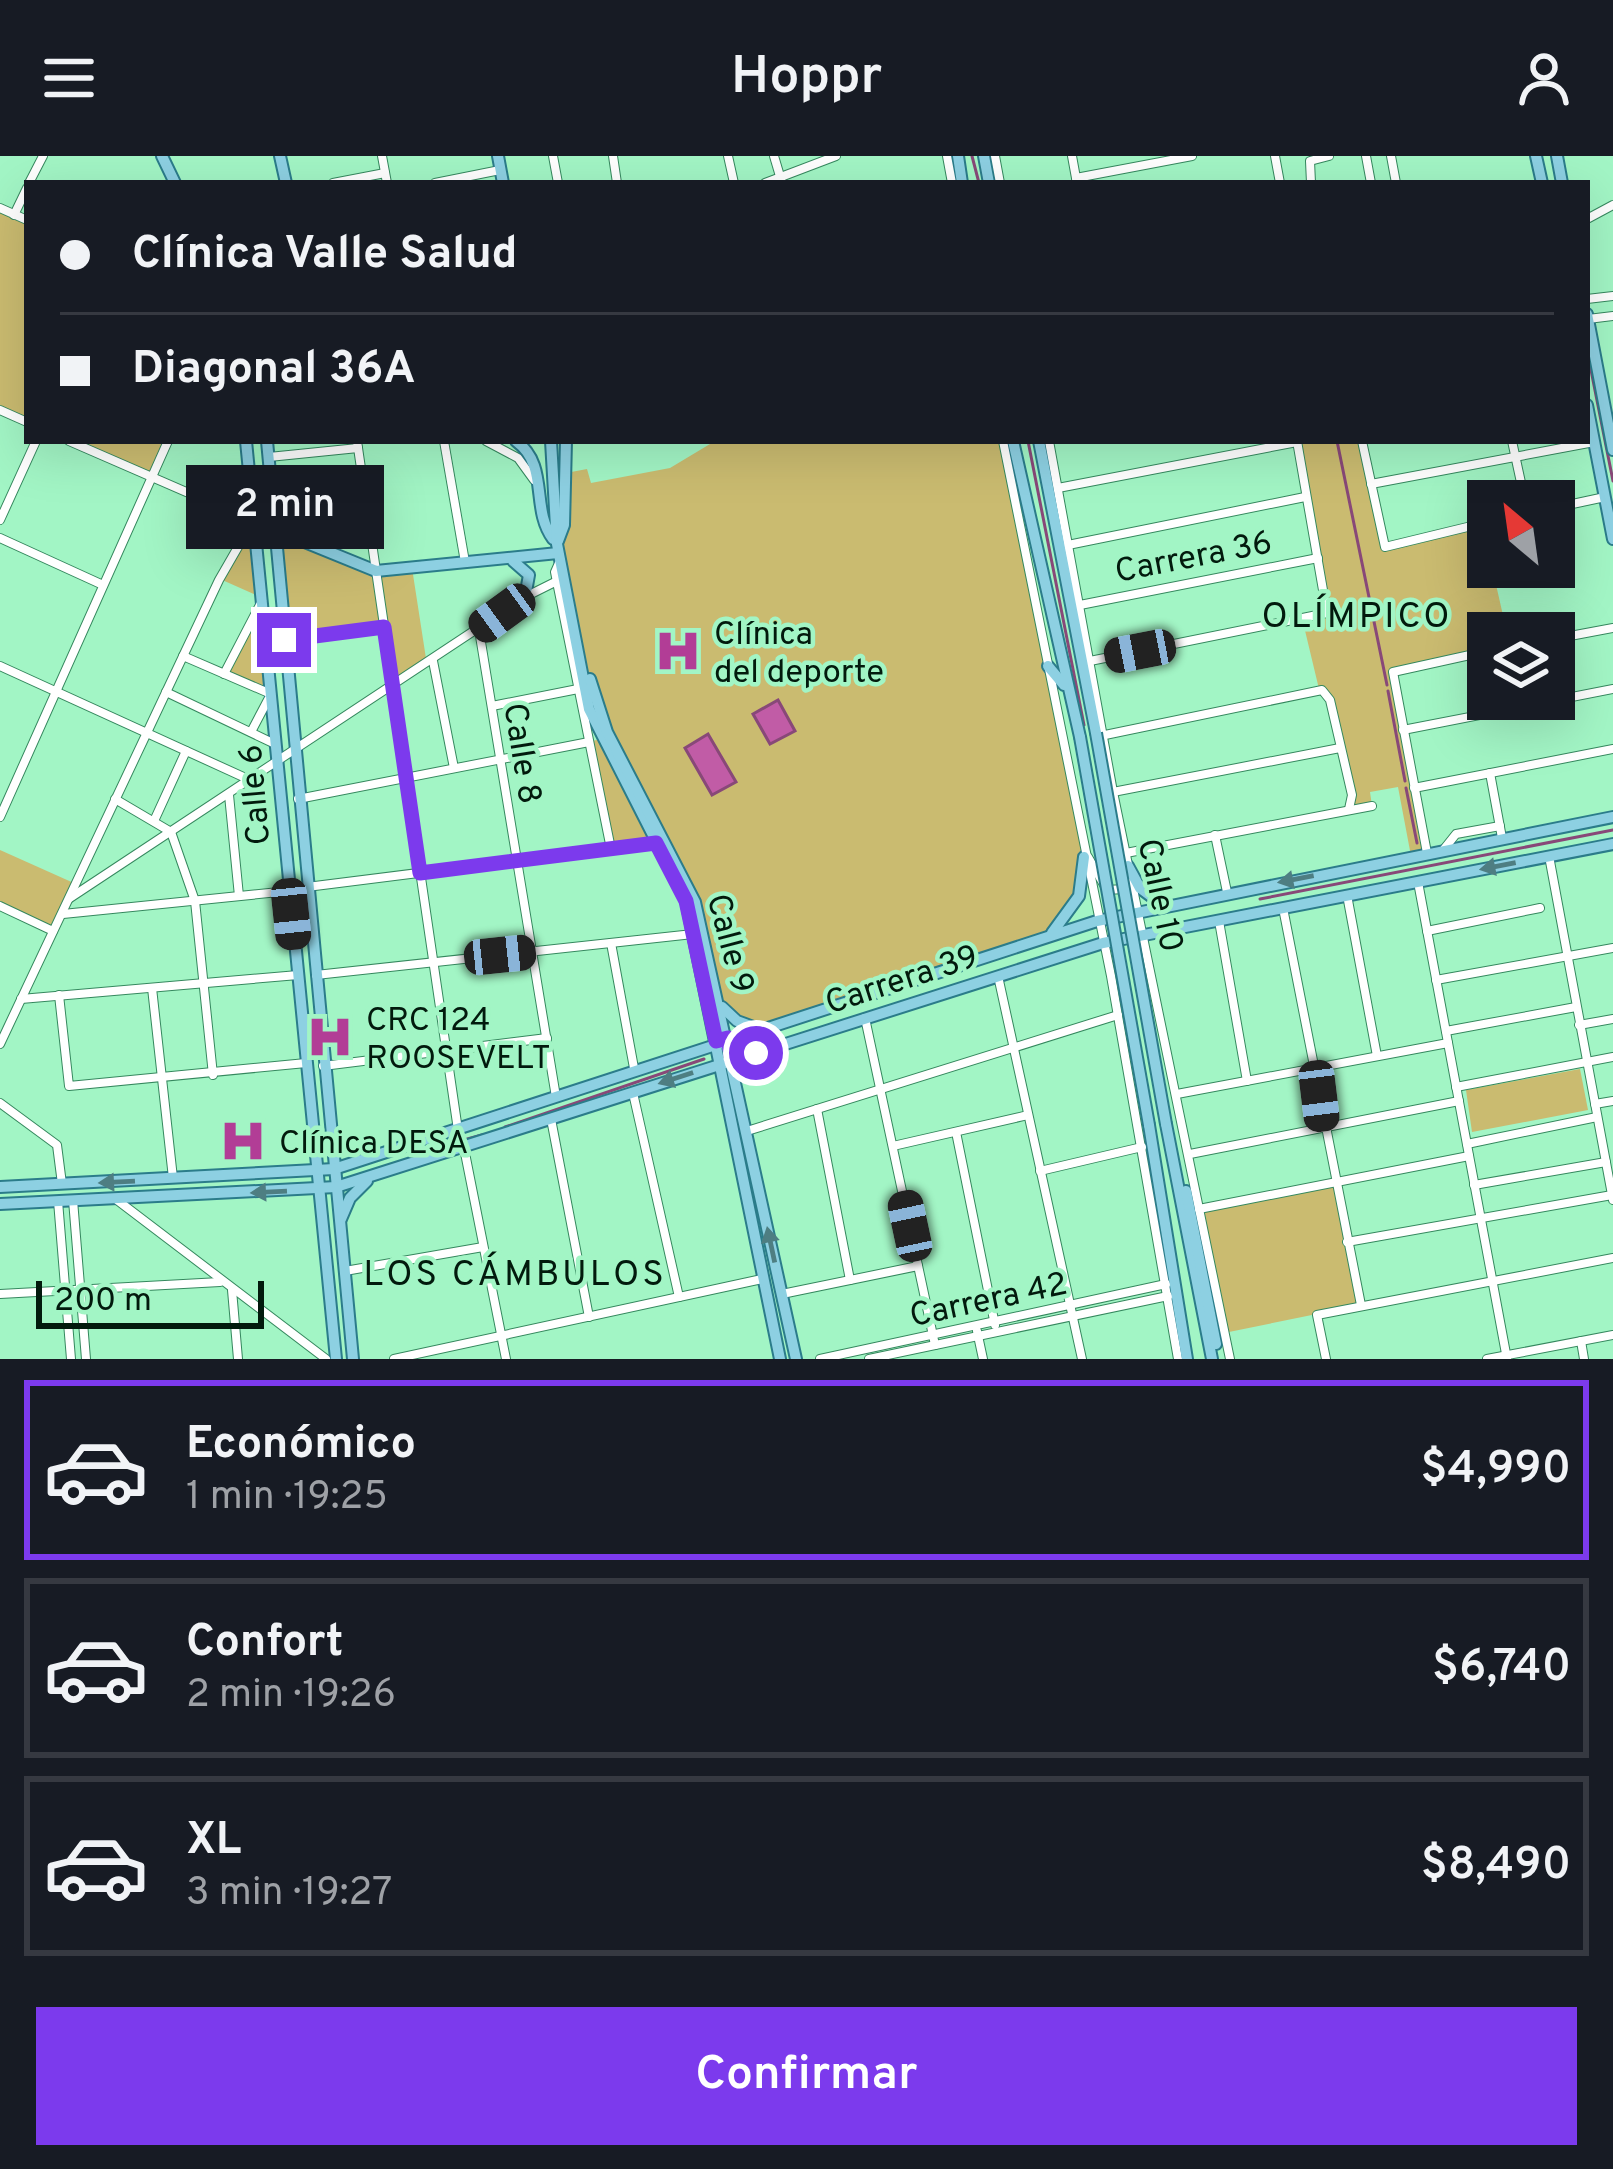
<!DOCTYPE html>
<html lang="es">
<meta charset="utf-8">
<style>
body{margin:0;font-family:Overpass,sans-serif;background:#20242c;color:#f1f3f6;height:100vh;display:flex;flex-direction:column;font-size:45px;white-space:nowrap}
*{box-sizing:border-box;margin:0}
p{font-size:39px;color:#9ea1a6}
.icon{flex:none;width:66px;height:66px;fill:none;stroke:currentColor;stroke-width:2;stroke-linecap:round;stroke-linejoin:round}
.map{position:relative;height:1203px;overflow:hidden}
.panel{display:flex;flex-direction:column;background:#171b24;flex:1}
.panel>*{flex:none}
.hud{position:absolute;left:24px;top:24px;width:1566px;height:264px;border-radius:0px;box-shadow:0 12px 48px #0002;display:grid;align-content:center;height:264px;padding:0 36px;background:#171b24}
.needle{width:78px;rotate:331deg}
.fabs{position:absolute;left:1467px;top:324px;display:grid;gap:24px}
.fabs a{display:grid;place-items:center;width:108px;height:108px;border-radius:0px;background:#171b24;box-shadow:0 12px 48px #0002;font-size:60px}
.scale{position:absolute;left:36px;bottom:30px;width:228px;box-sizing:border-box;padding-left:12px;border:6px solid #021a0d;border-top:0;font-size:33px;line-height:42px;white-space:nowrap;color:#021a0d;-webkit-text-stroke:9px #a2f5c5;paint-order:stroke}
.end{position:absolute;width:54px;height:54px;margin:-27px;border:15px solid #7c3aed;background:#fff;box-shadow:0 0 0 6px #fff}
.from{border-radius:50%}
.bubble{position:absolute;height:84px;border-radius:0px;background:#171b24;box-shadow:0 12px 48px #0002;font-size:39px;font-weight:600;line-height:84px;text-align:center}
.car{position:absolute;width:36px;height:72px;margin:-36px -18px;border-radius:15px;box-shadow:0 0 9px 3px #0007;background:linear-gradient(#222 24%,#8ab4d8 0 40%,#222 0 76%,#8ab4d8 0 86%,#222 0)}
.hud b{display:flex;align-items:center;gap:42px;height:114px;font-size:45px}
.hud b+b{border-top:3px solid #363941}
.hud i{width:30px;height:30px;background:#f1f3f6}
ul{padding:21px 0 0;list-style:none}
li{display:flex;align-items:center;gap:36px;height:180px;margin:0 24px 18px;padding:0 12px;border:6px solid #363941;border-radius:0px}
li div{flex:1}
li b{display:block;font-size:45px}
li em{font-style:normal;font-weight:600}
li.current{border-color:#7c3aed}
li>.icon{width:108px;height:108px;stroke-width:1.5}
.primary-button{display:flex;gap:24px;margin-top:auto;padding:24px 36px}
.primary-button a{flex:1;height:138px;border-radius:0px;background:#7c3aed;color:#fff;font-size:48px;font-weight:600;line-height:138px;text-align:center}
header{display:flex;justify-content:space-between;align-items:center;height:156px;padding:0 36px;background:#171b24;font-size:54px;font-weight:600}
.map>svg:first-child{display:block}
.green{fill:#cabb70}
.water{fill:#c15ca6;stroke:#884878;stroke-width:3}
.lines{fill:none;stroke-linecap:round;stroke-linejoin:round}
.stream{stroke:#884878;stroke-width:3}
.minor-casing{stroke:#35885e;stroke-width:10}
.major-casing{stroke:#2b7c8a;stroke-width:14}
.minor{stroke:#fff;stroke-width:8}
.major{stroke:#8dd0e2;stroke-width:10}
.major-bridge-casing{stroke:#2b7c8a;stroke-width:14;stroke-linecap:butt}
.major-bridge{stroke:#8dd0e2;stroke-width:10}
.oneway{fill:#4e7e82}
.route{stroke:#7c3aed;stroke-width:15}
.labels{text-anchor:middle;stroke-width:9;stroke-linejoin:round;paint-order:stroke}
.street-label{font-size:33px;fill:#021a0d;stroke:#a2f5c5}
.poi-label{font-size:33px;fill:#021a0d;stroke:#a2f5c5;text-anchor:start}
.neighbourhood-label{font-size:36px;letter-spacing:3px;fill:#021a0d;stroke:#a2f5c5}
</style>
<header><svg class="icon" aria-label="menu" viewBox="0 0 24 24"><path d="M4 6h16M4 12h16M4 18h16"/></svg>Hoppr<svg class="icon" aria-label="person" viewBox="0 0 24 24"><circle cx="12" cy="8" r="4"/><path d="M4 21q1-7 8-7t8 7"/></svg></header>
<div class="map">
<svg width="1613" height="1203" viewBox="0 0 1613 1203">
<rect width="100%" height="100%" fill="#a2f5c5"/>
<!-- green -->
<g class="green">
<polygon points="0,52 27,64 27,266 0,254"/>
<polygon points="69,285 168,285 151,322"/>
<polygon points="715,285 1003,285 1084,701 1083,728 1057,774 760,872 720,848 695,746 634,629 591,528 567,413 560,405 566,317 587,313 591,327 670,312"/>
<polygon points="1297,285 1362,285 1386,390 1483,368 1488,411 1492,411 1507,477 1488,477 1488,495 1395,514 1427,697 1411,700 1398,631 1370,636 1372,650 1349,653 1352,647 1330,544 1319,533 1302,462 1327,458"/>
<polygon points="273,373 376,415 412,412 427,509 393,532 384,472 283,485"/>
<polygon points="246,376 251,377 256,439 220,423"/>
<polygon points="258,461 265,531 226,518"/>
<polygon points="600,583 656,687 611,693 589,586"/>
<polygon points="0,694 76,728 53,775 0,750"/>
<polygon points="1580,913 1588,954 1472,976 1466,934"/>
<polygon points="1335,1025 1361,1149 1224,1177 1199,1053"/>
</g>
<!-- water -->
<g class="water">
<polygon points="778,544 795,575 770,588 753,558"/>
<polygon points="708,578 736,626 712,639 685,592"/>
</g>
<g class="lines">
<!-- stream -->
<g class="stream">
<polyline points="972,0 979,27"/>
<polyline points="1587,194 1613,325"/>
<polyline points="1028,285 1084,569"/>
<polyline points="1337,285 1387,529"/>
<polyline points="1388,535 1405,625"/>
<polyline points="1406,632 1417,687"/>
<polyline points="1260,743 1613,674"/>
<polyline points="505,971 704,903"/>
<polyline points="460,985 482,979"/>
</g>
<defs>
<g id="minor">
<polyline points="382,0 387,27"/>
<polyline points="553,0 558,27"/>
<polyline points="613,0 617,27"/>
<polyline points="728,0 734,27"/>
<polyline points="774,0 782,27"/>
<polyline points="947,0 952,27"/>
<polyline points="995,0 1000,27"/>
<polyline points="1072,0 1076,22"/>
<polyline points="1275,0 1280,27"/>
<polyline points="1366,0 1371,27"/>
<polyline points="1391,0 1396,27"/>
<polyline points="1076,22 1192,0"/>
<polyline points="29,27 43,0"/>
<polyline points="333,27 385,17"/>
<polyline points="435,27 500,14"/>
<polyline points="765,27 836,0"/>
<polyline points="1311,27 1310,5 1329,0"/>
<polyline points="0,52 27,64"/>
<polyline points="14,59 27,32"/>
<polyline points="1587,63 1613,49"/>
<polyline points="1587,143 1613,140"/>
<polyline points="1588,163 1613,160"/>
<polyline points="0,254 27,266"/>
<polyline points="357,285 458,974"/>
<polyline points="444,285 465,406"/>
<polyline points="486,285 518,302 534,324"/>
<polyline points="1003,285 1111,820 1178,1203"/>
<polyline points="1049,285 1113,636 1230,1203"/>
<polyline points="1362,285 1385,391 1488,366"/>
<polyline points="1512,285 1525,345"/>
<polyline points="269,301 358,292"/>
<polyline points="1371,328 1594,286"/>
<polyline points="1058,332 1297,286"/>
<polyline points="1554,352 1605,341"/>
<polyline points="0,364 36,285"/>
<polyline points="0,382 103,429"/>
<polyline points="1068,389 1305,341"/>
<polyline points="559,407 555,416 611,693"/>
<polyline points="1080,449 1318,402"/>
<polyline points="479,474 556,941"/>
<polyline points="1554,483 1613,472"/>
<polyline points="285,484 384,471"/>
<polyline points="183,500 271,538 251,576"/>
<polyline points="433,505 454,612"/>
<polyline points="1090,505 1327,457 1297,285"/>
<polyline points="0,510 250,624"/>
<polyline points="224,518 262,445"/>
<polyline points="166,536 275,588"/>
<polyline points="492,550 578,533"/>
<polyline points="1403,574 1613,533"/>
<polyline points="1105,579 1322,534 1330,544 1352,639 1349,653"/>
<polyline points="1490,617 1502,682"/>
<polyline points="1414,632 1613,593"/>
<polyline points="1113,636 1340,592"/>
<polyline points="229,639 239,740"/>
<polyline points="115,643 171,676 195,745 213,919"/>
<polyline points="298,643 589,586"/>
<polyline points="0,661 168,285"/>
<polyline points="154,665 186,595"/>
<polyline points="1215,679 1227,736"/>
<polyline points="1444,693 1456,678 1500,670"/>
<polyline points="1126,697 1372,650"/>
<polyline points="1427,697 1393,516 1488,495"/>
<polyline points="1549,700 1613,1044"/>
<polyline points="1088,701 1107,734 1124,733"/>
<polyline points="1418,726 1507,1203"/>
<polyline points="307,731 656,687"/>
<polyline points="1347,739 1377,900"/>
<polyline points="70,742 525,441 557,425"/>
<polyline points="0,750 53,775"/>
<polyline points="1283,752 1361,1149"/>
<polyline points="63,758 289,735"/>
<polyline points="1219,765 1247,925"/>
<polyline points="1427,775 1540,752"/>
<polyline points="611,787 634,912"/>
<polyline points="316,819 693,778"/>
<polyline points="998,820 1082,1203"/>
<polyline points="1436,824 1613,792"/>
<polyline points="152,832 173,1022"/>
<polyline points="59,839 69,930 306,907"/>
<polyline points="21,843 298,819"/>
<polyline points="865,862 935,1189"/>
<polyline points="1579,869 1613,863"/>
<polyline points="1446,875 1576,851"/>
<polyline points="0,888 219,424 253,365 69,285"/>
<polyline points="323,910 547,882"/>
<polyline points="1456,931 1613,901"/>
<polyline points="633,937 679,1141"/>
<polyline points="1177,938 1448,887"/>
<polyline points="0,947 57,989 62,1028"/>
<polyline points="1595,948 1613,945"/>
<polyline points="817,953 850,1124"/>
<polyline points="551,963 589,1161"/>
<polyline points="747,975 1118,859"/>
<polyline points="956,976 995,1169"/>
<polyline points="1467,988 1597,961"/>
<polyline points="893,990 1028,959"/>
<polyline points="464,992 506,1203"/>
<polyline points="1190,998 1459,945"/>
<polyline points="1040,1015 1142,991"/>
<polyline points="1474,1029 1606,1006"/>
<polyline points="73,1044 86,1203"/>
<polyline points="117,1044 326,1203"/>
<polyline points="58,1045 71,1203"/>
<polyline points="1199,1053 1469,1000"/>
<polyline points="1347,1086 1612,1039"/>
<polyline points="345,1115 483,1091"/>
<polyline points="232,1134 238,1203"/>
<polyline points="0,1138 220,1126"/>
<polyline points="782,1138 918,1110"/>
<polyline points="977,1175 983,1203"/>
<polyline points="1581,1185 1584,1203"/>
<polyline points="394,1203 762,1123"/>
<polyline points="820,1203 1166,1128"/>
<polyline points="869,1203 1168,1140"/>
<polyline points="1326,1203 1317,1159 1613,1102"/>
<polyline points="1487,1203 1613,1179"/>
</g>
<g id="major">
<polyline points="162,0 175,27"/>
<polyline points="280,0 286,27"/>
<polyline points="498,0 503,27"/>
<polyline points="958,0 962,27"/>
<polyline points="984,0 989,27"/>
<polyline points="1536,0 1542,27"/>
<polyline points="1557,0 1562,27"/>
<polyline points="1587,158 1613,294"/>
<polyline points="1587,249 1613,383"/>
<polyline points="246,285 336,1203"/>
<polyline points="267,285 353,1203"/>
<path d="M516,285c34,25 14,67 37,98"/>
<polyline points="551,285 557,388 589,553 686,744 780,1203"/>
<polyline points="1013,285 1080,581"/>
<polyline points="1039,285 1096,577"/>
<polyline points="253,365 376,415 558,397"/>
<polyline points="558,385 564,369 566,285"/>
<polyline points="513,405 529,419 525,441"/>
<polyline points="1048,510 1064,529"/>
<polyline points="590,523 607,576 695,746 796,1203"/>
<polyline points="1128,710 1140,732 1163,749"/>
<polyline points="1052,777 1079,740 1084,701"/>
<polyline points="722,851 737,865 756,872"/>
<polyline points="1166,968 1212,1203"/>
<polyline points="1149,969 1187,1203"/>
<polyline points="0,1031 334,1013 1097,765 1613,661"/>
<polyline points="1186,1035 1216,1188"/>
<polyline points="0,1048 336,1031 1103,787 1613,688"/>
<polyline points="341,1063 350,1042 367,1025"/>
</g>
</defs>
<!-- minor casing -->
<use href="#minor" class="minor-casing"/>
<!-- major casing -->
<use href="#major" class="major-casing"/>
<!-- minor -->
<use href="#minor" class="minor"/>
<!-- major -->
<use href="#major" class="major"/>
<defs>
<g id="major-bridge">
<polyline points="1096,577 1166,968"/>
<polyline points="1080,581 1149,969"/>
</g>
</defs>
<!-- major-bridge casing -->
<use href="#major-bridge" class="major-bridge-casing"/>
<!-- major-bridge -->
<use href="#major-bridge" class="major-bridge"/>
</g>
<!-- one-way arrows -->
<defs><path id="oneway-solid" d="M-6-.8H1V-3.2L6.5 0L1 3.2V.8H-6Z" transform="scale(3)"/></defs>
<g class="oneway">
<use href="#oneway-solid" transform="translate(1498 710) rotate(169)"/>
<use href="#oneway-solid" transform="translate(1296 723) rotate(169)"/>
<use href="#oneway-solid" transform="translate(676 922) rotate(162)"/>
<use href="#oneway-solid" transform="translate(117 1026) rotate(177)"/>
<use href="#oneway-solid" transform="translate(269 1036) rotate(177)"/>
<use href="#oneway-solid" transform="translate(771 1089) rotate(-102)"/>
</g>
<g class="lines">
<!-- route -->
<polyline class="route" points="284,484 384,471 420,717 656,687 686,745 716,885 728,882 732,904 756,897"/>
</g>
<!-- icons -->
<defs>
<symbol id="hospital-bare" viewBox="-9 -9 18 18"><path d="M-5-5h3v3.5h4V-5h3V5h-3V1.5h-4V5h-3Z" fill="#b23d96" stroke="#a2f5c5" stroke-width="2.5" paint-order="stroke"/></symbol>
</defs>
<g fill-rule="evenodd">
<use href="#hospital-bare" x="645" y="462" width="66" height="66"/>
<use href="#hospital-bare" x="297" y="848" width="66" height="66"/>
<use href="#hospital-bare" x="210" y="952" width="66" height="66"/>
</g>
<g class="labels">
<!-- street labels -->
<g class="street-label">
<text transform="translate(1193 399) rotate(-11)" y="12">Carrera 36</text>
<text transform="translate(524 597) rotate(81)" y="12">Calle 8</text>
<text transform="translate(253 639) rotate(-95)" y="12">Calle 6</text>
<text transform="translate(1162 739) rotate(78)" y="12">Calle 10</text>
<text transform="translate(732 787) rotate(75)" y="12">Calle 9</text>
<text transform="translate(901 822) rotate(-18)" y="12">Carrera 39</text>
<text transform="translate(988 1142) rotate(-12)" y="12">Carrera 42</text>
</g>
<!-- poi labels -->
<g class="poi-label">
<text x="714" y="488">Clínica<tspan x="714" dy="38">del deporte</tspan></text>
<text x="366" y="874">CRC 124<tspan x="366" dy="38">ROOSEVELT</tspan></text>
<text x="279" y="997">Clínica DESA</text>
</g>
<!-- neighbourhood labels -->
<g class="neighbourhood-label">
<text x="1357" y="471">OLÍMPICO</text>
<text x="515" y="1129">LOS CÁMBULOS</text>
</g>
</g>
</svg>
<div class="fabs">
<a><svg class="needle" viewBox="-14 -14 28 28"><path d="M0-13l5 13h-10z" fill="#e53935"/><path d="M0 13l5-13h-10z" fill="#9ea1a6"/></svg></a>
<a><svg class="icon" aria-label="layers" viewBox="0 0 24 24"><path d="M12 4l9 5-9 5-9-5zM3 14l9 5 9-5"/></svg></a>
</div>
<div class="scale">200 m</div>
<i class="end from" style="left:756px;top:897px"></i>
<i class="end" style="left:284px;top:484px"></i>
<div class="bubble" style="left:186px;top:309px;width:198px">2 min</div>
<i class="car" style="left:502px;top:457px;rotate:234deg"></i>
<i class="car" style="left:1140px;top:495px;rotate:259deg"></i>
<i class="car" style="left:291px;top:758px;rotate:174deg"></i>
<i class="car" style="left:500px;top:799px;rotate:84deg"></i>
<i class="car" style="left:1319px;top:940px;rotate:173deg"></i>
<i class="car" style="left:910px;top:1070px;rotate:348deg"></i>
<div class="hud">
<b><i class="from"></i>Clínica Valle Salud</b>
<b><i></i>Diagonal 36A</b>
</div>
</div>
<section class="panel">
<ul>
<li class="current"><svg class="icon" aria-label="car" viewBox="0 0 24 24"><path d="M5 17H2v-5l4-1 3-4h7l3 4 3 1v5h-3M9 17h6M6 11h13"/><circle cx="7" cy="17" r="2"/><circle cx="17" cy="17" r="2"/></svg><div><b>Económico</b><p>1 min · 19:25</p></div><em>$4,990</em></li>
<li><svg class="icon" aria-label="car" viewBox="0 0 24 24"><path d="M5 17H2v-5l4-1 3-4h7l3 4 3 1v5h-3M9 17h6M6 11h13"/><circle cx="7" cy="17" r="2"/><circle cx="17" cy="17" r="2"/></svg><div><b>Confort</b><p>2 min · 19:26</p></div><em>$6,740</em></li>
<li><svg class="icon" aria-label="car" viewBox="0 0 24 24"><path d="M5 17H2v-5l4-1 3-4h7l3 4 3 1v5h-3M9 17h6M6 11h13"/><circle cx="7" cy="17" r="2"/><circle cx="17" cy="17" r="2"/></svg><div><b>XL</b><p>3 min · 19:27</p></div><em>$8,490</em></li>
</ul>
<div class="primary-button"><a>Confirmar</a></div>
</section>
